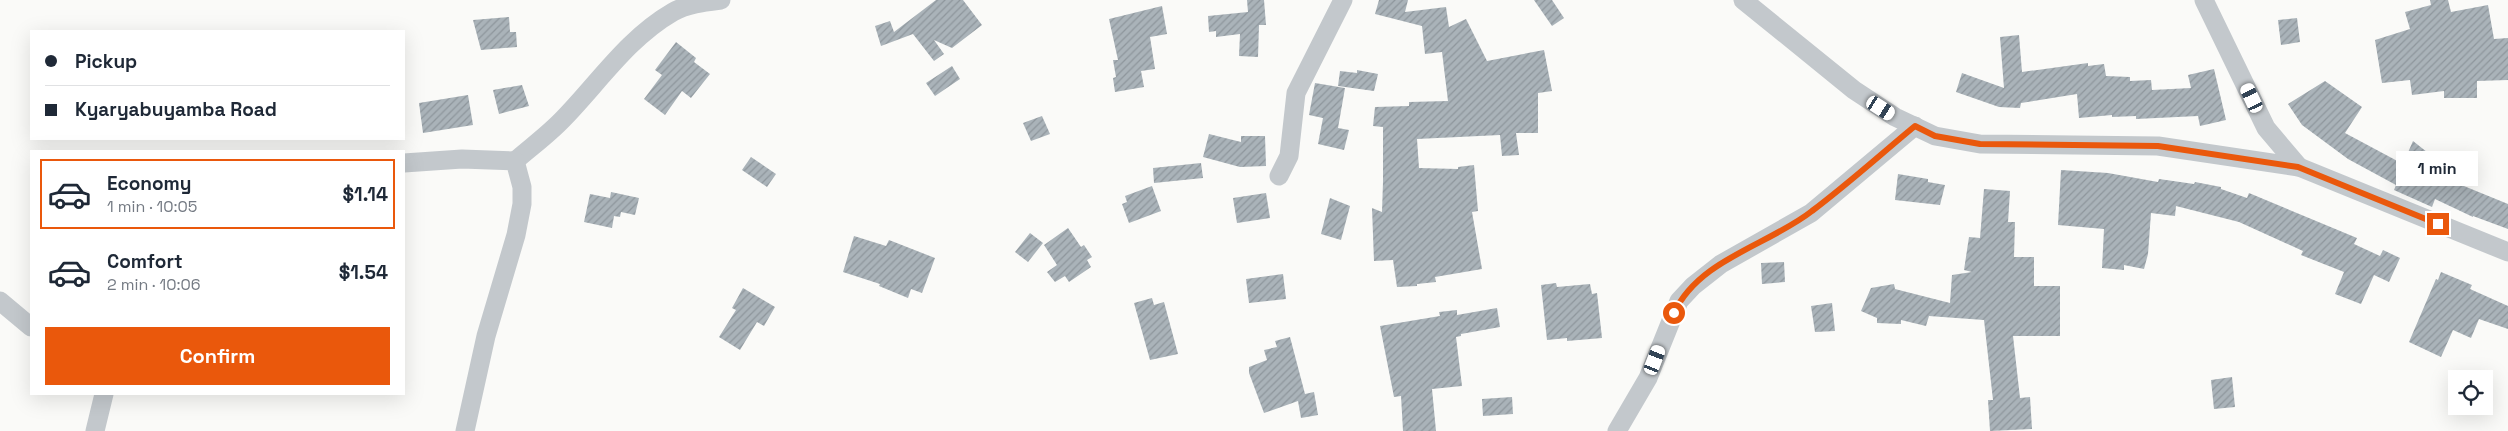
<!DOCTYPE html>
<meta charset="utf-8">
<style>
body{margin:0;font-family:"Space Grotesk",sans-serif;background:#f6f6f7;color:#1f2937;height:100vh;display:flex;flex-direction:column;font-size:19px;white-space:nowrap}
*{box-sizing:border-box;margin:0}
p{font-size:16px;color:#747a83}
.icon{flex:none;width:28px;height:28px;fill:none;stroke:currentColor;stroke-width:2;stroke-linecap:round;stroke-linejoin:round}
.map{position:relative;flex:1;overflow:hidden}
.panel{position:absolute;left:30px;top:150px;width:375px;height:245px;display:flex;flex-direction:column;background:#fff;border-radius:0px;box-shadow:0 5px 20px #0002}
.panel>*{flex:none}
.hud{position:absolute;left:30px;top:30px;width:375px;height:110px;border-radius:0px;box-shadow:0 5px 20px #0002;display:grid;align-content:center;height:110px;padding:0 15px;background:#fff}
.controls{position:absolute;left:2448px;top:370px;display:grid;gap:10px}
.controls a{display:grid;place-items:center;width:45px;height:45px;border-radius:0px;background:#fff;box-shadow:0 5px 20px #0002;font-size:25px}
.end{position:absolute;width:22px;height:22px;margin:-11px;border:6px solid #ea580c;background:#fff;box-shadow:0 0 0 2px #fff}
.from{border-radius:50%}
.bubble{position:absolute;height:35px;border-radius:0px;background:#fff;box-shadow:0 5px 20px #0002;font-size:16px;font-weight:800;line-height:35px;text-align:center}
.car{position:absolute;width:15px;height:30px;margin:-15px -8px;border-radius:6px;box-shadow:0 0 4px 1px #0007;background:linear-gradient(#fff 24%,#345 0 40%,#fff 0 76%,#345 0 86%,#fff 0)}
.hud b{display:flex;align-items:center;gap:18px;height:48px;font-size:19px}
.hud b+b{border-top:1px solid #e0e1e3}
.hud i{width:12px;height:12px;background:#1f2937}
ul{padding:9px 0 0;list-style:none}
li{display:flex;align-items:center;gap:15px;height:70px;margin:0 10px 8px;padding:0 5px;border:2px solid transparent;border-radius:0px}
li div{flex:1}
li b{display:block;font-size:19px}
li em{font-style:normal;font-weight:800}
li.current{border-color:#ea580c}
li>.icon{width:45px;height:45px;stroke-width:1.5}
.cta{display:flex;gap:10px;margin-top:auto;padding:10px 15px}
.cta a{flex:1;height:58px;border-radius:0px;background:#ea580c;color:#fff;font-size:20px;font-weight:800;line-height:58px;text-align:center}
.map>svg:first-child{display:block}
.building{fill:url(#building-hatch)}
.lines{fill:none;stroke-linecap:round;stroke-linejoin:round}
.minor{stroke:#c3c8cc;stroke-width:19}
.route{stroke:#ea580c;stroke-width:6}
</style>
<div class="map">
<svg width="2508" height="431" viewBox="0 0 2508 431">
<defs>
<pattern id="building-hatch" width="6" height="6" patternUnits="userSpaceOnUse" patternTransform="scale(1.25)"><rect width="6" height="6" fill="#aab3b9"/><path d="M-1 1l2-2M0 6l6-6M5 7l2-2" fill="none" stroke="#8e969c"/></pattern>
</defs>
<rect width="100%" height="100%" fill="#fafaf8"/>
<!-- building -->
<g class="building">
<polygon points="936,0 963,0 982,25 952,48 934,40 944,54 934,61 913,34 881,46 875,26 890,21 894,32"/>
<polygon points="1247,0 1264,0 1266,25 1259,25 1258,57 1239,56 1240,34 1216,37 1216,31 1209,32 1208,16 1248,12"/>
<polygon points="1379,0 1408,0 1405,12 1446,7 1449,27 1466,19 1487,61 1544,50 1552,91 1538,93 1538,133 1516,133 1519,155 1502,156 1500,135 1417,139 1419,168 1458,169 1458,167 1474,165 1478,211 1472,212 1482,269 1435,277 1436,282 1417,284 1417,286 1397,287 1393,260 1374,261 1372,208 1382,212 1383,182 1383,127 1373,126 1375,107 1409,106 1409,102 1448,101 1442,52 1425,54 1422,26 1375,14"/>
<polygon points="1534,0 1552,0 1564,18 1552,26"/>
<polygon points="2430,0 2448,0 2451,12 2488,5 2494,39 2508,38 2508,80 2477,81 2477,98 2444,98 2444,91 2412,95 2410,80 2382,83 2375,40 2410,29 2405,12 2431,5"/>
<polygon points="1162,6 1167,34 1150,37 1155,69 1141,71 1144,87 1115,92 1113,78 1116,77 1113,60 1118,60 1109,19"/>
<polygon points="509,17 510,32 516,32 517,47 481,50 473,20"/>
<polygon points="2297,18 2300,42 2281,45 2278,20"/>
<polygon points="2019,35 2022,72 2088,63 2088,66 2104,64 2106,76 2130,77 2130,81 2151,80 2152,90 2191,88 2188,75 2214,69 2226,120 2200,126 2198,116 2136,119 2136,116 2112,117 2112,115 2079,118 2077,94 2021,103 2020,108 1999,107 1956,92 1962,73 2004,88 2000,37"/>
<polygon points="676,42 696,58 694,62 710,74 691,98 682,91 665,115 644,99 662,75 655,70"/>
<polygon points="952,66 960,79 935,96 926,83"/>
<polygon points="1357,70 1378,74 1374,91 1338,86 1340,71 1357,73"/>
<polygon points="2325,81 2362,107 2345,133 2403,164 2413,141 2461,179 2459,184 2508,204 2508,229 2473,216 2473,217 2435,199 2432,207 2394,190 2396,185 2348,159 2302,125 2288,104"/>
<polygon points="1315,83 1345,88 1338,128 1349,130 1344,150 1318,144 1323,118 1309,115"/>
<polygon points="522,85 529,106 499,114 493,90"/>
<polygon points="468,95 473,125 423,133 419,103"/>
<polygon points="1042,116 1050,134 1031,141 1023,123"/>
<polygon points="1209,134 1241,142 1241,136 1265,136 1266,166 1240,167 1203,157"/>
<polygon points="751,157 776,174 767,187 742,170"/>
<polygon points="1201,163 1203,178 1154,183 1153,168"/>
<polygon points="2061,170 2108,173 2158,182 2159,179 2194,184 2195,182 2221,187 2221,189 2247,198 2249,193 2357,238 2354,244 2380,256 2383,250 2400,258 2389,282 2374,275 2361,304 2335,294 2344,272 2301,255 2303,251 2239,222 2176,206 2175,216 2151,213 2148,254 2144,269 2124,265 2124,270 2102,268 2104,229 2058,225"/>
<polygon points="1898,174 1928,179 1928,182 1945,185 1940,205 1895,200"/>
<polygon points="1152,186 1161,211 1129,223 1122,204 1127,202 1125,196"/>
<polygon points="1984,189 2010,191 2008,222 2015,222 2014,257 2034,257 2034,286 2060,286 2060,336 2013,336 2020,398 2030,397 2032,429 1990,431 1988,400 1993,400 1984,320 1929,316 1926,326 1901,320 1901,324 1877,323 1877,318 1861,311 1871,288 1894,284 1895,289 1950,303 1952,275 1972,272 1964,270 1969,237 1980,238"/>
<polygon points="611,192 639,198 635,215 621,212 620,217 614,216 612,228 584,222 590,194 610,198"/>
<polygon points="1266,193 1270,218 1237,223 1233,198"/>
<polygon points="1330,198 1350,206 1341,240 1321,234"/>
<polygon points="1068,228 1081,247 1084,245 1092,257 1087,260 1091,267 1069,282 1065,276 1055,282 1047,272 1057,265 1044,245"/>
<polygon points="1030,233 1043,243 1028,262 1015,252"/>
<polygon points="854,236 886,246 889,240 935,258 922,293 911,289 908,298 879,286 880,284 843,272"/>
<polygon points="1784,262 1785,282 1762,284 1761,263"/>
<polygon points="2441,272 2472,285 2470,289 2508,306 2508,329 2479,319 2471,338 2453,330 2441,357 2409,342 2436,279 2438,280"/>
<polygon points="1283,274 1286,299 1249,303 1246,279"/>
<polygon points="1556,283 1557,287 1590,284 1592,294 1597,293 1602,338 1567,341 1567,338 1547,340 1541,285"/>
<polygon points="743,288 775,307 764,326 757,322 740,350 719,337 736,310 732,308"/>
<polygon points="1152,298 1154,305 1164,302 1178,354 1150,360 1134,303"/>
<polygon points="1832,303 1835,331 1815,332 1811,306"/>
<polygon points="1497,308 1500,327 1461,334 1461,336 1456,337 1462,386 1432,389 1436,431 1403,431 1401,396 1394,397 1380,326 1440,316 1439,312 1457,310 1457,315"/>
<polygon points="1290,337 1305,394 1314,392 1318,415 1301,418 1298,401 1264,413 1249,373 1249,367 1267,360 1264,350 1277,347 1275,341"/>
<polygon points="2232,377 2235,407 2214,409 2211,380"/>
<polygon points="1512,397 1513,414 1483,416 1482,399"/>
</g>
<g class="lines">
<!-- minor -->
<g class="minor">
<polyline points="1743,0 1854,90 1895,117 1935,136 1980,144 2158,146 2299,167 2508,252"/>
<polyline points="2204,0 2266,128 2299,167"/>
<path d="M515,161c16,-14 34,-27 49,-43 35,-36 64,-80 109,-106 14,-8 32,-10 48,-12"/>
<polyline points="404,163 462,159 515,161 522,187 522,204 516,235 486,336 465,431"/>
<polyline points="1279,176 1289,156 1296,93 1343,0"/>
<polyline points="0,301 31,327"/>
<polyline points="95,431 104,394"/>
<polyline points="1617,431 1648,378 1679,301 1693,286 1721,264 1811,213 1915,126"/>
</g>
</g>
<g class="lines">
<!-- route -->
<path class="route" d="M1674,313c25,-54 95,-68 138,-102 36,-27 69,-57 103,-85l20,10 45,8 178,2 140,21 140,57"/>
</g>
</svg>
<div class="controls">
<a><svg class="icon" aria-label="locate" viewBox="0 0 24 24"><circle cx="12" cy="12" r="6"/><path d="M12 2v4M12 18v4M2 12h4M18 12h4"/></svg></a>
</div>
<i class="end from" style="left:1674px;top:313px"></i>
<i class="end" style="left:2438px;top:224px"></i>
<div class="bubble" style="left:2396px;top:151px;width:82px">1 min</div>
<i class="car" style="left:2252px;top:98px;rotate:335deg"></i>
<i class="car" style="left:1881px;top:108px;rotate:123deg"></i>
<i class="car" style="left:1655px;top:360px;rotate:21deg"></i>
<div class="hud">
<b><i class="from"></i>Pickup</b>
<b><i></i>Kyaryabuyamba Road</b>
</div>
<section class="panel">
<ul>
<li class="current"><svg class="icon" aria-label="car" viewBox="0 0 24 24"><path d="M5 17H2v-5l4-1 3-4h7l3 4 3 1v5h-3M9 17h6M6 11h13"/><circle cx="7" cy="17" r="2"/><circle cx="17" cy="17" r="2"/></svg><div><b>Economy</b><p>1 min · 10:05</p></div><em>$1.14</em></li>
<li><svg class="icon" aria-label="car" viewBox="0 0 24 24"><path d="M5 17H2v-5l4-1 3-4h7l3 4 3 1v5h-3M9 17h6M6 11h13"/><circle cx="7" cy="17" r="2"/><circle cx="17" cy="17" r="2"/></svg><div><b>Comfort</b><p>2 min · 10:06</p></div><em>$1.54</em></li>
</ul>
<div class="cta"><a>Confirm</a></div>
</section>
</div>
